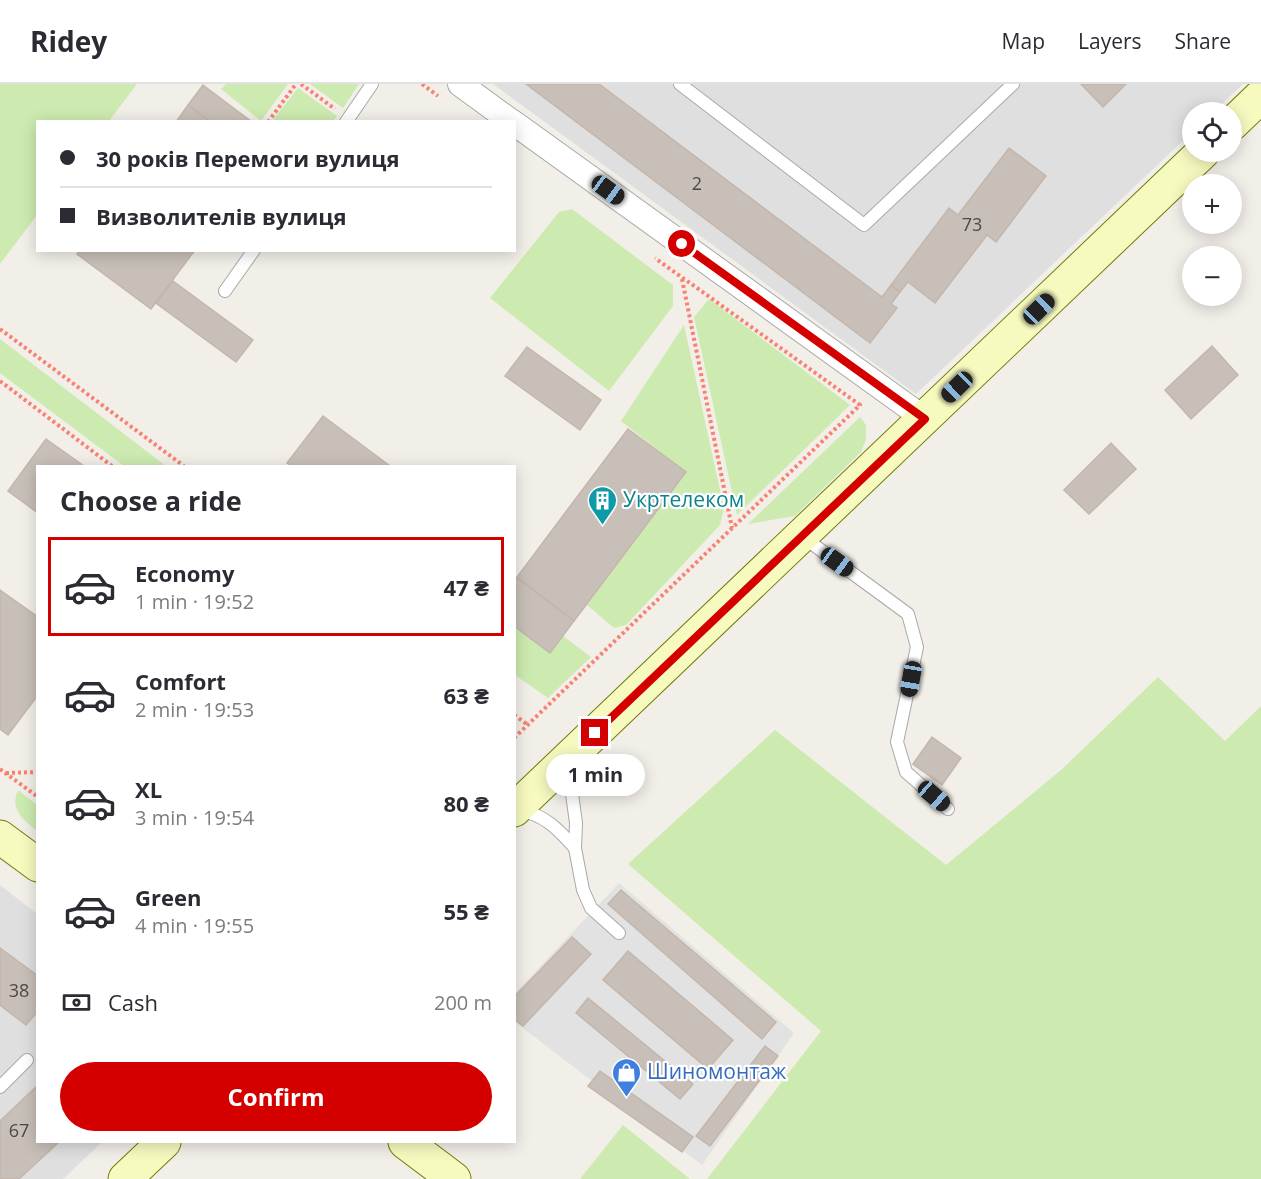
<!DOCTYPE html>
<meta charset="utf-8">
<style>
body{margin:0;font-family:"Open Sans",sans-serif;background:#f7f7f7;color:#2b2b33;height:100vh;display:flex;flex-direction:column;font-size:22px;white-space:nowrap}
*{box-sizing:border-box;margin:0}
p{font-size:20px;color:#7c7c81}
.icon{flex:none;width:33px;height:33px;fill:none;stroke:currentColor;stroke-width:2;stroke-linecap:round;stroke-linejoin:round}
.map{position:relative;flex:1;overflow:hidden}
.sheet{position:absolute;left:36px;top:381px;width:480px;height:678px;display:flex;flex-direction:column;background:#fff;border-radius:0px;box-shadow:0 3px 15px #0003}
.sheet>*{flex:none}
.hud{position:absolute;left:36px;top:36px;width:480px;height:132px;border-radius:0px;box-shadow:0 3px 15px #0003;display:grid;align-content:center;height:132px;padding:0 24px;background:#fff}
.buttons{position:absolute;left:1182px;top:18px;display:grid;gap:12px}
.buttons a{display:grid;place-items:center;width:60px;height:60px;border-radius:50%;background:#fff;box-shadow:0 3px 15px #0003;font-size:30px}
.end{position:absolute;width:27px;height:27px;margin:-14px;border:8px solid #d40000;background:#fff;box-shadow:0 0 0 3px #fff}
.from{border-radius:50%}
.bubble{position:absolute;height:42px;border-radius:21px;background:#fff;box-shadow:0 3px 15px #0003;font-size:20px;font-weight:700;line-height:42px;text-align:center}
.car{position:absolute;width:18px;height:36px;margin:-18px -9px;border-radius:8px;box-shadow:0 0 4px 2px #0007;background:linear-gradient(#222 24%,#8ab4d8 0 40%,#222 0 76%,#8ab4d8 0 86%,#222 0)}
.hud b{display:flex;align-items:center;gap:21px;height:57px;font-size:22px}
.hud b+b{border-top:2px solid #e1e1e2}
.hud i{width:15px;height:15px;background:#2b2b33}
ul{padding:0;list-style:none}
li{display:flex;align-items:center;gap:18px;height:99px;margin:0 12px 9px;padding:0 12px;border:3px solid transparent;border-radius:0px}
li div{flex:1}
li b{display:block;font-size:22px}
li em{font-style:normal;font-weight:700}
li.selected{border-color:#d40000}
li>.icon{width:54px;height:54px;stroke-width:1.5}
h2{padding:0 24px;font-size:27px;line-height:72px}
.pay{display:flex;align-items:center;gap:15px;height:66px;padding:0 24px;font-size:22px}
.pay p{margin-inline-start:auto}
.button{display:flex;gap:12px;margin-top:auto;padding:12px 24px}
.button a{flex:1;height:69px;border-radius:36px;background:#d40000;color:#fff;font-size:24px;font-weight:700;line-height:69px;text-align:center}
header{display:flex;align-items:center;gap:36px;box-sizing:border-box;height:84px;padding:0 30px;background:#fff;border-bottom:2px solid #e1e1e2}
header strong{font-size:28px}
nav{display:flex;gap:33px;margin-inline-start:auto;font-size:21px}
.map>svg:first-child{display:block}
.residential{fill:#e0dfdf}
.grass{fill:#cdebb0}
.parking{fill:#e2e2e2}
.building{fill:#c7bfb8;stroke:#c4b6ab;stroke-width:1.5}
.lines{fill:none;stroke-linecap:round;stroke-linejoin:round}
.lane-casing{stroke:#a9a9a9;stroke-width:14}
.street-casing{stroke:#a9a9a9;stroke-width:26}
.secondary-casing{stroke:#707d05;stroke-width:35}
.path{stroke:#fa8072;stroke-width:4;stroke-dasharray:3 3;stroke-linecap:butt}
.lane{stroke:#fff;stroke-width:12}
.street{stroke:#fff;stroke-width:24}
.secondary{stroke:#f7fabf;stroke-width:33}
.route{stroke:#d40000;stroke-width:8}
.labels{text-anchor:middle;stroke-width:4.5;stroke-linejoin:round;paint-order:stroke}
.number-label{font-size:18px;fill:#4b4948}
.culture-label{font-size:21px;fill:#0d838f;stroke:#fff;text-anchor:start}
.shop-label{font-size:21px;fill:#366cbe;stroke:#fff;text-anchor:start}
</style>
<header>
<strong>Ridey</strong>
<nav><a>Map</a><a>Layers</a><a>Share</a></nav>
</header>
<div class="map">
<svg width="1261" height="1095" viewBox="0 0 1261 1095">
<rect width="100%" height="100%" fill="#f2efe9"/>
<!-- residential -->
<g class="residential">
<polygon points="493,0 1243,0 1213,28 1192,28 1192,48 916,310"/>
<polygon points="0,801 37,830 38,1058 102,1058 63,1095 0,1095"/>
</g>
<!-- grass -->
<g class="grass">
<polygon points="0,0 137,0 109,37 38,38 37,131 0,180"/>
<polygon points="226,0 288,0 261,37 221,5"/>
<polygon points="310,0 359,0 343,24"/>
<polygon points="298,4 337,32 333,37 272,37"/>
<polygon points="572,125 673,201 673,222 609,307 490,214 559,128"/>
<polygon points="709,215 850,321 737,431 694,233"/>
<polygon points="684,241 724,424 720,441 626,541 614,544 587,521 686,388 621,337"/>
<polygon points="0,255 166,382 124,382 0,289"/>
<polygon points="860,333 866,341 866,355 861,368 795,432 748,440"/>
<polygon points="514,542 550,568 563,552 591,573 548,614 515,591"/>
<polygon points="1158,593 1225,657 1261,622 1261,1095 707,1095 821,947 628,780 775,646 946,781 1061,686"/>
<path d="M18,706l19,15v26c-13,-11 -28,-21 -19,-41z"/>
<polygon points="623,1041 690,1095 580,1095"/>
</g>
<!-- parking -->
<polygon class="parking" points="619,799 794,949 702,1081 515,938 514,910"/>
<!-- building -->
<g class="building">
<polygon points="526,0 599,0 882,213 891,201 900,208 891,220 897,224 870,259"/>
<polygon points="1081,0 1126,0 1103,23"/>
<polygon points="203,1 252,38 210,38 188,21"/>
<polygon points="188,21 210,38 176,38"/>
<polygon points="1009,64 1046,92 996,158 987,151 935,219 908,198 900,208 891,201 949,124 958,131"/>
<polygon points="80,166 195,166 151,225 77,170"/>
<polygon points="173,197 253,256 236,278 156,219"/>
<polygon points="1212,262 1238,291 1191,335 1165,306"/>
<polygon points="527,263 601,316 580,346 505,292"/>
<polygon points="323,332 390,382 292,382 287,379"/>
<polygon points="628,345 686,388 574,537 517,493"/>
<polygon points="46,355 84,382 38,382 38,429 8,407"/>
<polygon points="1111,359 1136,385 1089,430 1064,406"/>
<polygon points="514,492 574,537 550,569 514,542"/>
<polygon points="0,506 38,533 38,611 8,651 0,645"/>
<polygon points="932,653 961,674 942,701 913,680"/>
<polygon points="621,806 776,938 762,955 608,820"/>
<polygon points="572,853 591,870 523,942 514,935 514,913"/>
<polygon points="0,864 38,892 38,927 26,941 0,921"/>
<polygon points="628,867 733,956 708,985 603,896"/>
<polygon points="588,914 693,1000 680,1015 576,929"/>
<polygon points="765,962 778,972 710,1062 696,1052"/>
<polygon points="600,987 693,1053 682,1068 588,1002"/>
<polygon points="38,1001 38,1058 59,1058 19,1095 0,1095 0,1037"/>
</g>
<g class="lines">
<defs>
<g id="lane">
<polyline points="680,0 864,141 1013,0"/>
<polyline points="346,38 372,0"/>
<polyline points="225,207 254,166"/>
<polyline points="803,453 908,530 917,563 897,658 906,688 948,725"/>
<polyline points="565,683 569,688 576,739 575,764 583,806 591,824 619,849"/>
<path d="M519,726c26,5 39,19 56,38"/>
<polyline points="0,1003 27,976"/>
</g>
<g id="street">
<polyline points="460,0 512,38"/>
<polyline points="514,39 925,335"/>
</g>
<g id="secondary">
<polyline points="1232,40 1261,12"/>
<polyline points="514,726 1203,68"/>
<polyline points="0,753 38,781"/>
<polyline points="405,1058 454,1095"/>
<polyline points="125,1095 164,1058"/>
</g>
</defs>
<!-- lane casing -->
<use href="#lane" class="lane-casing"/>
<!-- street casing -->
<use href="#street" class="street-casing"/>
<!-- secondary casing -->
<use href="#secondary" class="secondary-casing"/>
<!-- path -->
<g class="path">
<polyline points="301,0 335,25"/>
<polyline points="422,0 438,12"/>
<polyline points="268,38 296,0"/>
<polyline points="682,195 732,444"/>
<polyline points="0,245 184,382"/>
<polyline points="0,297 112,382"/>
<polyline points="514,631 528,641"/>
<polyline points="514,654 860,321 655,174"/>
<polyline points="0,685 38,713"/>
<polyline points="6,689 38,688"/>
</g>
<!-- lane -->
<use href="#lane" class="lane"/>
<!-- street -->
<use href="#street" class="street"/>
<!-- secondary -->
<use href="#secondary" class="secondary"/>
</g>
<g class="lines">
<!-- route -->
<polyline class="route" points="595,649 925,335 682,160"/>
</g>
<!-- icons -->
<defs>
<symbol id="building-pin" viewBox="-11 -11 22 30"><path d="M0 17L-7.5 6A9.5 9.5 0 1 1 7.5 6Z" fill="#0f9aa8" stroke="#fff"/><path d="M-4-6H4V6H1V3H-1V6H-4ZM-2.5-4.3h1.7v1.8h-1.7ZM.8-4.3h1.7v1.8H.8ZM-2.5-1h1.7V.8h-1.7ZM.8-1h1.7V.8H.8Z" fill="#fff"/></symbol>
<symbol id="shop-pin" viewBox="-11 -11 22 30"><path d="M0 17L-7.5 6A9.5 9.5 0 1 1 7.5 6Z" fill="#3f7fe0" stroke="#fff"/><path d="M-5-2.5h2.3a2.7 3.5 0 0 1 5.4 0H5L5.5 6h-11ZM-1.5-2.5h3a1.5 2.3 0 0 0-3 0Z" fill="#fff"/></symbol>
</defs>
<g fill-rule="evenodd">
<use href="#building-pin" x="586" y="400" width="33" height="45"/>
<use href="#shop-pin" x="610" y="972" width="33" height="45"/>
</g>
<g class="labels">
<!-- number labels -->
<g class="number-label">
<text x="697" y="106">2</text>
<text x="972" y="147">73</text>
<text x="19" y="913">38</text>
<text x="19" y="1053">67</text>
</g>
<!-- culture labels -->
<g class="culture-label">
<text x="623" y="423">Укртелеком</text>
</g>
<!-- shop labels -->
<g class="shop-label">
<text x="647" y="995">Шиномонтаж</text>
</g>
</g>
</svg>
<div class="buttons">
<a><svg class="icon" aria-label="locate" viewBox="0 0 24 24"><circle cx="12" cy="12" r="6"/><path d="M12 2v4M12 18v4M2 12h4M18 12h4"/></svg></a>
<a>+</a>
<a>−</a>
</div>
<i class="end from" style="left:682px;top:160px"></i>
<i class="end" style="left:595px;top:649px"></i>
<div class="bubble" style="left:546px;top:670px;width:99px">1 min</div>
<i class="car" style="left:608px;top:106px;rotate:126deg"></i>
<i class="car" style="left:1039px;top:225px;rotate:46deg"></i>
<i class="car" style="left:957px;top:303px;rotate:226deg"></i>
<i class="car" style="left:837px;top:478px;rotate:126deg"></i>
<i class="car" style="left:911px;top:595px;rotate:190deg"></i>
<i class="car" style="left:934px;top:712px;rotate:131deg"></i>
<div class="hud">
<b><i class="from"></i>30 років Перемоги вулиця</b>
<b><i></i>Визволителів вулиця</b>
</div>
<section class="sheet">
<h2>Choose a ride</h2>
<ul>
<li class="selected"><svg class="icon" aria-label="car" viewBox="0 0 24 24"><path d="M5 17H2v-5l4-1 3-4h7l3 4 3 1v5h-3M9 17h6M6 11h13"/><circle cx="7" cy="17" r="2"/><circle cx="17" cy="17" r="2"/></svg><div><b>Economy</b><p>1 min · 19:52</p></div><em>47 ₴</em></li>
<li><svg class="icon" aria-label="car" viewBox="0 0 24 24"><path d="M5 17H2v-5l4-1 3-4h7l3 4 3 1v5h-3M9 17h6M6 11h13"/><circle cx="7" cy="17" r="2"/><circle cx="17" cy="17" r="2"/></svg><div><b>Comfort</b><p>2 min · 19:53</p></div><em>63 ₴</em></li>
<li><svg class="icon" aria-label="car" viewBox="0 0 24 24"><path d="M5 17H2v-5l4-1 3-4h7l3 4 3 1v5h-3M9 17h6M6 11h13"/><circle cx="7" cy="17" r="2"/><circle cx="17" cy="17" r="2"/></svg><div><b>XL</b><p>3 min · 19:54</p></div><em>80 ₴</em></li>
<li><svg class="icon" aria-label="car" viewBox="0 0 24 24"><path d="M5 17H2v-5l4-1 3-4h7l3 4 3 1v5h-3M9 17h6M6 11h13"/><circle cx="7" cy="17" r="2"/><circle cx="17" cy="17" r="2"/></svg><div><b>Green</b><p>4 min · 19:55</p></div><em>55 ₴</em></li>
</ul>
<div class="pay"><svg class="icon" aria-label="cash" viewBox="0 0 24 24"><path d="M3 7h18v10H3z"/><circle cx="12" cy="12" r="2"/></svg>Cash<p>200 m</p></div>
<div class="button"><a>Confirm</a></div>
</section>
</div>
